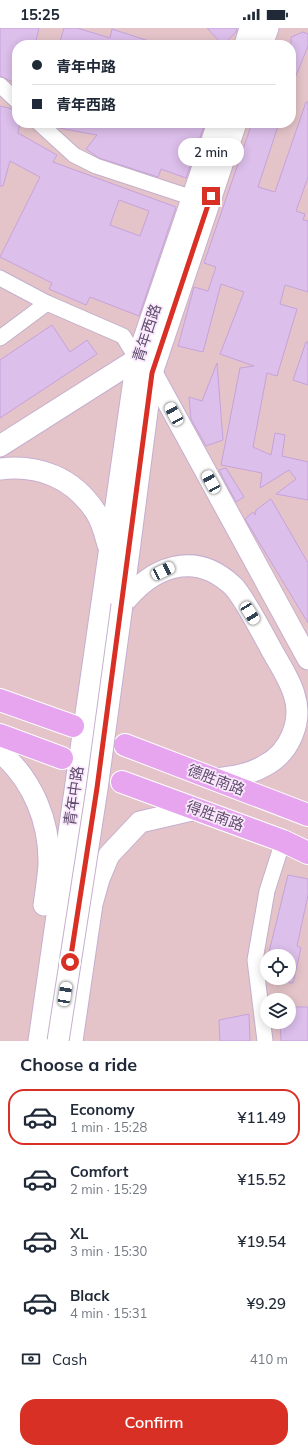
<!DOCTYPE html>
<meta charset="utf-8">
<style>
body{margin:0;font-family:Mulish,"Noto Sans SC",sans-serif;background:#f2f2f3;color:#1f2937;height:100vh;display:flex;flex-direction:column;font-size:15px;white-space:nowrap}
*{box-sizing:border-box;margin:0}
p{font-size:13px;color:#747a83}
.icon{flex:none;width:22px;height:22px;fill:none;stroke:currentColor;stroke-width:2;stroke-linecap:round;stroke-linejoin:round}
.map{position:relative;height:1013px;overflow:hidden}
.details{display:flex;flex-direction:column;background:#fff;flex:1}
.details>*{flex:none}
.guide{position:absolute;left:12px;top:12px;width:284px;height:88px;border-radius:16px;box-shadow:0 2px 10px #0003;display:grid;align-content:center;height:88px;padding:0 20px;background:#fff}
.controls{position:absolute;left:260px;top:921px;display:grid;gap:8px}
.controls a{display:grid;place-items:center;width:36px;height:36px;border-radius:50%;background:#fff;box-shadow:0 2px 10px #0003;font-size:20px}
.end{position:absolute;width:18px;height:18px;margin:-9px;border:5px solid #d93025;background:#fff;box-shadow:0 0 0 2px #fff}
.from{border-radius:50%}
.bubble{position:absolute;height:28px;border-radius:14px;background:#fff;box-shadow:0 2px 10px #0003;font-size:13px;font-weight:600;line-height:28px;text-align:center}
.car{position:absolute;width:12px;height:24px;margin:-12px -6px;border-radius:5px;box-shadow:0 0 3px 1px #0007;background:linear-gradient(#fff 24%,#345 0 40%,#fff 0 76%,#345 0 86%,#fff 0)}
.guide b{display:flex;align-items:center;gap:14px;height:38px;font-size:15px}
.guide b+b{border-top:1px solid #e0e1e3}
.guide i{width:10px;height:10px;background:#1f2937}
ul{padding:0;list-style:none}
li{display:flex;align-items:center;gap:12px;height:56px;margin:0 8px 6px;padding:0 12px;border:2px solid transparent;border-radius:16px}
li div{flex:1}
li b{display:block;font-size:15px}
li em{font-style:normal;font-weight:600}
li.on{border-color:#d93025}
li>.icon{width:36px;height:36px;stroke-width:1.5}
h2{padding:0 20px;font-size:18px;line-height:48px}
.pay{display:flex;align-items:center;gap:10px;height:44px;padding:0 20px;font-size:15px}
.pay p{margin-inline-start:auto}
.button{display:flex;gap:8px;margin-top:auto;padding:8px 20px}
.button a{flex:1;height:46px;border-radius:16px;background:#d93025;color:#fff;font-size:16px;font-weight:600;line-height:46px;text-align:center}
.status{display:flex;justify-content:space-between;align-items:center;height:28px;padding:0 20px;background:#fff;direction:ltr}
.status svg{height:11px;fill:currentColor}
.map>svg:first-child{display:block}
.green{fill:#e4c4c9;fill-rule:evenodd}
.building{fill:#dcbfeb;stroke:#c6a2db;fill-rule:evenodd}
.lines{fill:none;stroke-linecap:round;stroke-linejoin:round}
.street-casing{stroke:#c2afcb;stroke-width:17}
.secondary-casing{stroke:#c6afcf;stroke-width:23}
.primary-casing{stroke:#fff;stroke-width:24}
.street{stroke:#fff;stroke-width:15}
.secondary{stroke:#fff;stroke-width:21}
.primary{stroke:#e7a4ef;stroke-width:22}
.secondary-bridge-casing{stroke:#c6afcf;stroke-width:23;stroke-linecap:butt}
.secondary-bridge{stroke:#fff;stroke-width:21}
.route{stroke:#d93025;stroke-width:5}
.labels{text-anchor:middle;stroke-width:3.5;stroke-linejoin:round;paint-order:stroke}
.street-label{font-size:15px;fill:#614d6e;stroke:#fae9fc}
</style>
<div class="status"><b>15:25</b><svg viewBox="0 0 49 12"><path d="M0 12V9h3v3zM5 12V6h3v6zM10 12V3h3v9zM15 12V0h3v12zM26 1h20v11H26zM47 4h2v5h-2z"/></svg></div>
<div class="map">
<svg width="308" height="1013" viewBox="0 0 308 1013">
<rect width="100%" height="100%" fill="#f6e4f9"/>
<!-- green -->
<path class="green" d="M0,0h308v1013h-308zM17,17h274v78h-274zM267,928h22v22h-22zM267,972h22v22h-22z"/>
<!-- building -->
<g class="building">
<polygon points="0,0 39,0 35,17 17,17 17,56 0,48"/>
<polygon points="64,0 77,0 110,10 112,1 155,15 155,17 59,17"/>
<polygon points="207,0 237,0 236,4 223,17"/>
<polygon points="303,4 308,6 308,18 291,60 291,9"/>
<polygon points="306,74 308,74 308,149 296,183 305,186 303,192 308,193 308,264 285,257 280,276 297,281 277,348 267,345 253,419 271,427 275,405 285,407 282,428 308,434 308,472 276,466 296,451 289,442 260,460 262,445 221,437 240,340 254,338 220,326 244,264 221,256 203,324 178,318 194,259 208,263 216,239 204,235 252,95 279,95 258,159 275,164"/>
<path d="M0,78l17,4v13h3l-2,10 39,22 -4,7 123,45 -37,109 -49,-19 -4,8 -37,-16 3,-6 -52,-26 40,-80 -30,-16 -7,25h-3zM119,172l30,11 -9,25 -30,-11z"/>
<polygon points="60,95 205,95 186,150 161,141 158,149 99,130 86,121 97,107 59,100"/>
<polygon points="52,297 70,324 87,312 97,326 0,390 0,332"/>
<polygon points="306,314 308,314 308,357 293,352"/>
<polygon points="217,335 223,412 206,418 191,391 189,369 202,373"/>
<polygon points="226,440 244,469 236,474 219,442"/>
<polygon points="271,471 308,535 308,595 245,491 253,484 255,487 256,482"/>
<polygon points="288,847 308,851 308,867 297,918 301,920 293,955 289,955 289,928 268,928"/>
<polygon points="289,979 308,979 308,1013 281,1013 280,994 289,994"/>
<polygon points="249,986 250,1013 220,1013 219,992"/>
</g>
<g class="lines">
<defs>
<g id="street">
<polyline points="0,57 17,73"/>
<polyline points="39,95 74,127 96,138 193,170"/>
<polyline points="0,250 47,275 123,308 137,331"/>
<polyline points="0,310 47,275"/>
<polyline points="265,1013 255,932 267,863 283,813"/>
</g>
<g id="secondary">
<polyline points="245,17 250,0"/>
<polyline points="262,17 268,0"/>
<polyline points="152,345 308,631"/>
<polyline points="0,418 137,331"/>
<path d="M0,441c39,-5 73,9 95,42 7,10 10,23 13,34"/>
<polyline points="122,577 152,345 236,95"/>
<path d="M122,577c29,-38 72,-56 111,-19 9,9 29,46 36,59 8,16 20,32 25,49 9,27 -4,59 -30,72 -15,9 -33,11 -49,13"/>
<path d="M0,724c33,28 50,70 49,113 -1,13 -3,27 -5,40"/>
<polyline points="39,1013 137,331 218,95"/>
<polyline points="72,1013 92,876 99,851 109,827 140,794 196,781"/>
</g>
<g id="primary">
<polyline points="0,672 73,698"/>
<polyline points="0,707 62,730"/>
<polyline points="125,717 308,787"/>
<polyline points="122,754 283,813 308,825"/>
</g>
</defs>
<!-- street casing -->
<use href="#street" class="street-casing"/>
<!-- secondary casing -->
<use href="#secondary" class="secondary-casing"/>
<!-- primary casing -->
<use href="#primary" class="primary-casing"/>
<!-- street -->
<use href="#street" class="street"/>
<!-- secondary -->
<use href="#secondary" class="secondary"/>
<!-- primary -->
<use href="#primary" class="primary"/>
<defs>
<polyline id="secondary-bridge" points="58,1013 97,761 122,577"/>
</defs>
<!-- secondary-bridge casing -->
<use href="#secondary-bridge" class="secondary-bridge-casing"/>
<!-- secondary-bridge -->
<use href="#secondary-bridge" class="secondary-bridge"/>
</g>
<g class="lines">
<!-- route -->
<polyline class="route" points="70,934 97,760 152,345 211,168"/>
</g>
<g class="labels">
<!-- street labels -->
<g class="street-label">
<text transform="translate(147 305) rotate(-72)" y="5">青年西路</text>
<text transform="translate(216 752) rotate(21)" y="5">德胜南路</text>
<text transform="translate(74 768) rotate(-82)" y="5">青年中路</text>
<text transform="translate(215 788) rotate(20)" y="5">得胜南路</text>
</g>
</g>
</svg>
<div class="controls">
<a><svg class="icon" aria-label="locate" viewBox="0 0 24 24"><circle cx="12" cy="12" r="6"/><path d="M12 2v4M12 18v4M2 12h4M18 12h4"/></svg></a>
<a><svg class="icon" aria-label="layers" viewBox="0 0 24 24"><path d="M12 4l9 5-9 5-9-5zM3 14l9 5 9-5"/></svg></a>
</div>
<i class="end from" style="left:70px;top:934px"></i>
<i class="end" style="left:211px;top:168px"></i>
<div class="bubble" style="left:178px;top:110px;width:66px">2 min</div>
<i class="car" style="left:174px;top:386px;rotate:331deg"></i>
<i class="car" style="left:211px;top:454px;rotate:331deg"></i>
<i class="car" style="left:163px;top:543px;rotate:64deg"></i>
<i class="car" style="left:250px;top:585px;rotate:148deg"></i>
<i class="car" style="left:65px;top:966px;rotate:9deg"></i>
<div class="guide">
<b><i class="from"></i>青年中路</b>
<b><i></i>青年西路</b>
</div>
</div>
<section class="details">
<h2>Choose a ride</h2>
<ul>
<li class="on"><svg class="icon" aria-label="car" viewBox="0 0 24 24"><path d="M5 17H2v-5l4-1 3-4h7l3 4 3 1v5h-3M9 17h6M6 11h13"/><circle cx="7" cy="17" r="2"/><circle cx="17" cy="17" r="2"/></svg><div><b>Economy</b><p>1 min · 15:28</p></div><em>¥11.49</em></li>
<li><svg class="icon" aria-label="car" viewBox="0 0 24 24"><path d="M5 17H2v-5l4-1 3-4h7l3 4 3 1v5h-3M9 17h6M6 11h13"/><circle cx="7" cy="17" r="2"/><circle cx="17" cy="17" r="2"/></svg><div><b>Comfort</b><p>2 min · 15:29</p></div><em>¥15.52</em></li>
<li><svg class="icon" aria-label="car" viewBox="0 0 24 24"><path d="M5 17H2v-5l4-1 3-4h7l3 4 3 1v5h-3M9 17h6M6 11h13"/><circle cx="7" cy="17" r="2"/><circle cx="17" cy="17" r="2"/></svg><div><b>XL</b><p>3 min · 15:30</p></div><em>¥19.54</em></li>
<li><svg class="icon" aria-label="car" viewBox="0 0 24 24"><path d="M5 17H2v-5l4-1 3-4h7l3 4 3 1v5h-3M9 17h6M6 11h13"/><circle cx="7" cy="17" r="2"/><circle cx="17" cy="17" r="2"/></svg><div><b>Black</b><p>4 min · 15:31</p></div><em>¥9.29</em></li>
</ul>
<div class="pay"><svg class="icon" aria-label="cash" viewBox="0 0 24 24"><path d="M3 7h18v10H3z"/><circle cx="12" cy="12" r="2"/></svg>Cash<p>410 m</p></div>
<div class="button"><a>Confirm</a></div>
</section>
